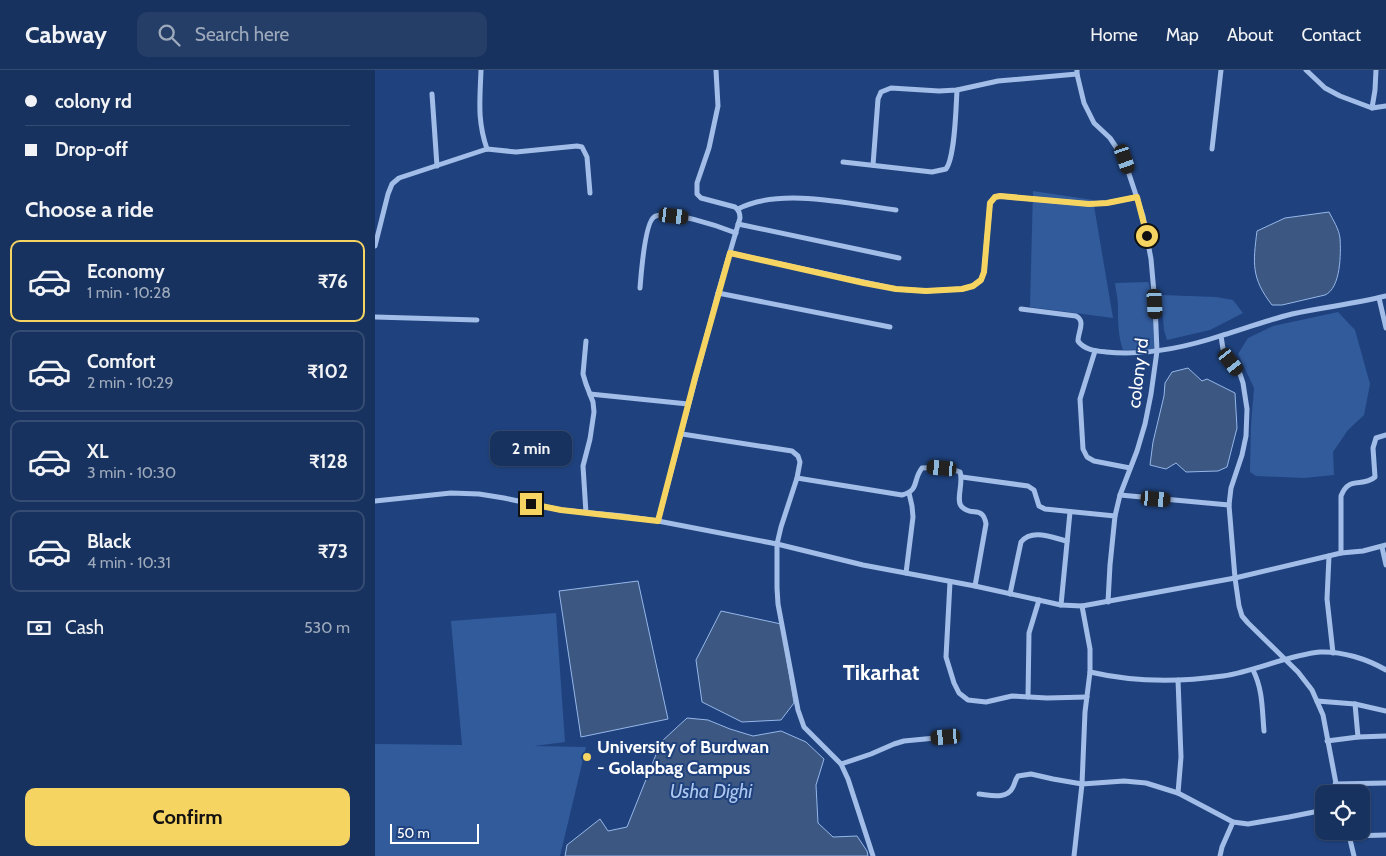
<!DOCTYPE html>
<meta charset="utf-8">
<style>
body{margin:0;font-family:Cabin,sans-serif;background:#243e67;color:#f1f3f6;height:100vh;display:flex;flex-direction:column;font-size:19px;white-space:nowrap}
*{box-sizing:border-box;margin:0}
p{font-size:16px;color:#9eaabc}
.icon{flex:none;width:28px;height:28px;fill:none;stroke:currentColor;stroke-width:2;stroke-linecap:round;stroke-linejoin:round}
.map{position:relative;flex:1;overflow:hidden}
.drawer{display:flex;flex-direction:column;background:#17325e;width:375px}
.drawer>*{flex:none}
.hud{display:grid;align-content:center;height:110px;padding:0 25px;background:#17325e}
.buttons{position:absolute;left:940px;top:715px;display:grid;gap:10px}
.buttons a{display:grid;place-items:center;width:55px;height:55px;border-radius:10px;background:#17325e;box-shadow:0 1px 4px #0004,0 0 0 1px #364d73;font-size:25px}
.scale{position:absolute;left:15px;bottom:12px;width:89px;box-sizing:border-box;padding-left:5px;border:2px solid #fff;border-top:0;font-size:14px;line-height:18px;white-space:nowrap;color:#fff;-webkit-text-stroke:4px #1f427e;paint-order:stroke}
.end{position:absolute;width:22px;height:22px;margin:-11px;border:6px solid #f6d462;background:#111;box-shadow:0 0 0 2px #111}
.from{border-radius:50%}
.bubble{position:absolute;height:35px;border-radius:10px;background:#17325e;box-shadow:0 1px 4px #0004,0 0 0 1px #364d73;font-size:16px;font-weight:800;line-height:35px;text-align:center}
.car{position:absolute;width:15px;height:30px;margin:-15px -8px;border-radius:6px;box-shadow:0 0 4px 1px #0007;background:linear-gradient(#222 24%,#8ab4d8 0 40%,#222 0 76%,#8ab4d8 0 86%,#222 0)}
.hud b{display:flex;align-items:center;gap:18px;height:48px;font-size:19px}
.hud b+b{border-top:1px solid #364d73}
.hud i{width:12px;height:12px;background:#f1f3f6}
ul{padding:0;list-style:none}
li{display:flex;align-items:center;gap:15px;height:82px;margin:0 10px 8px;padding:0 15px;border:2px solid #364d73;border-radius:10px}
li div{flex:1}
li b{display:block;font-size:19px}
li em{font-style:normal;font-weight:800}
li.current{border-color:#f6d462}
li>.icon{width:45px;height:45px;stroke-width:1.5}
h2{padding:0 25px;font-size:22px;line-height:60px}
.pay{display:flex;align-items:center;gap:12px;height:55px;padding:0 25px;font-size:19px}
.pay p{margin-inline-start:auto}
.cta{display:flex;gap:10px;margin-top:auto;padding:10px 25px}
.cta a{flex:1;height:58px;border-radius:10px;background:#f6d462;color:#111;font-size:20px;font-weight:800;line-height:58px;text-align:center}
header{display:flex;align-items:center;gap:30px;box-sizing:border-box;height:70px;padding:0 25px;background:#17325e;border-bottom:1px solid #364d73}
header strong{font-size:24px}
nav{display:flex;gap:28px;margin-inline-start:auto;font-size:18px}
.search{width:350px;height:45px;background:#243e67;display:flex;align-items:center;gap:12px;box-sizing:border-box;padding:0 18px;border-radius:10px;color:#9eaabc;font-size:19px}
main{display:flex;flex:1;min-height:0}
.map>svg:first-child{display:block}
.green{fill:#325b9c}
.water{fill:#3d5783;stroke:#95b7e9}
.lines{fill:none;stroke-linecap:round;stroke-linejoin:round}
.street{stroke:#a2bde7;stroke-width:5}
.route{stroke:#f6d462;stroke-width:6}
.poi-dot{fill:#f6d462;stroke:#1f427e;stroke-width:2}
.labels{text-anchor:middle;stroke-width:4;stroke-linejoin:round;paint-order:stroke}
.street-label{font-size:18px;fill:#fff;stroke:#1f427e}
.poi-label{font-size:18px;font-weight:bold;fill:#fff;stroke:#1f427e;text-anchor:start}
.water-label{font-size:19px;font-style:italic;fill:#adc7ef;stroke:#1f427e}
.district-label{font-size:22px;font-weight:bold;fill:#fff;stroke:#1f427e}
</style>
<header>
<strong>Cabway</strong>
<div class="search"><svg class="icon" aria-label="search" viewBox="0 0 24 24"><circle cx="10" cy="10" r="6"/><path d="M15 15l6 6"/></svg>Search here</div>
<nav><a>Home</a><a>Map</a><a>About</a><a>Contact</a></nav>
</header>
<main>
<section class="drawer">
<div class="hud">
<b><i class="from"></i>colony rd</b>
<b><i></i>Drop-off</b>
</div>
<h2>Choose a ride</h2>
<ul>
<li class="current"><svg class="icon" aria-label="car" viewBox="0 0 24 24"><path d="M5 17H2v-5l4-1 3-4h7l3 4 3 1v5h-3M9 17h6M6 11h13"/><circle cx="7" cy="17" r="2"/><circle cx="17" cy="17" r="2"/></svg><div><b>Economy</b><p>1 min · 10:28</p></div><em>₹76</em></li>
<li><svg class="icon" aria-label="car" viewBox="0 0 24 24"><path d="M5 17H2v-5l4-1 3-4h7l3 4 3 1v5h-3M9 17h6M6 11h13"/><circle cx="7" cy="17" r="2"/><circle cx="17" cy="17" r="2"/></svg><div><b>Comfort</b><p>2 min · 10:29</p></div><em>₹102</em></li>
<li><svg class="icon" aria-label="car" viewBox="0 0 24 24"><path d="M5 17H2v-5l4-1 3-4h7l3 4 3 1v5h-3M9 17h6M6 11h13"/><circle cx="7" cy="17" r="2"/><circle cx="17" cy="17" r="2"/></svg><div><b>XL</b><p>3 min · 10:30</p></div><em>₹128</em></li>
<li><svg class="icon" aria-label="car" viewBox="0 0 24 24"><path d="M5 17H2v-5l4-1 3-4h7l3 4 3 1v5h-3M9 17h6M6 11h13"/><circle cx="7" cy="17" r="2"/><circle cx="17" cy="17" r="2"/></svg><div><b>Black</b><p>4 min · 10:31</p></div><em>₹73</em></li>
</ul>
<div class="pay"><svg class="icon" aria-label="cash" viewBox="0 0 24 24"><path d="M3 7h18v10H3z"/><circle cx="12" cy="12" r="2"/></svg>Cash<p>530 m</p></div>
<div class="cta"><a>Confirm</a></div>
</section>
<div class="map">
<svg width="1011" height="786" viewBox="0 0 1011 786">
<rect width="100%" height="100%" fill="#1f427e"/>
<!-- green -->
<g class="green">
<polygon points="658,121 718,130 738,248 655,237"/>
<path d="M773,212l6,16 1,51 -32,1c-5,-15 -5,-28 -5,-43 0,-8 -2,-16 -3,-24z"/>
<polygon points="786,225 841,227 858,230 868,243 835,260 792,270 789,260"/>
<polygon points="963,242 980,260 995,314 989,345 973,360 958,382 959,405 929,408 881,406 875,402 876,355 879,318 863,284 873,268 898,256"/>
<polygon points="181,543 190,672 159,676 211,677 185,786 0,786 0,674 87,675 76,551"/>
</g>
<!-- water -->
<g class="water">
<path d="M954,142c4,8 10,17 11,26 1,15 1,50 -15,57l-43,10h-10c-21,-27 -19,-42 -15,-74l28,-13z"/>
<polygon points="813,298 827,311 832,309 860,323 862,358 852,397 843,401 811,402 801,393 791,399 775,395 778,372 789,326 790,313 797,302"/>
<polygon points="263,511 293,649 206,667 184,521"/>
<polygon points="346,541 406,554 419,633 406,650 367,652 327,632 321,590"/>
<polygon points="312,648 333,650 355,659 378,666 406,661 431,672 449,689 441,715 443,753 458,767 482,766 492,781 493,786 190,786 192,775 225,749 233,761 252,757 286,672"/>
</g>
<g class="lines">
<!-- street -->
<g class="street">
<path d="M106,0c-1,30 -4,50 6,79"/>
<polyline points="702,0 702,4 709,33 719,53 735,68 749,89 768,146 776,189 780,234 782,281 776,324 770,354 762,381 745,425 740,446 735,495 733,532"/>
<polyline points="931,0 950,18 965,26 997,38 1011,36"/>
<polyline points="57,24 62,96"/>
<polyline points="997,38 1000,20 1001,0"/>
<polyline points="837,79 846,0"/>
<path d="M468,92l89,10 14,-3c9,-12 10,-61 11,-79"/>
<polyline points="498,95 503,29 506,22 516,18 564,21 582,20 623,11 702,4"/>
<path d="M363,139c41,-22 113,-5 158,1"/>
<polyline points="363,154 524,188"/>
<polyline points="0,176 13,124 17,114 24,108 112,79 141,82 202,76 207,77 212,87 215,123"/>
<polyline points="355,183 521,219 551,221 587,219 598,216 606,210 609,202 615,133 620,127 625,126 714,134 732,133 762,127"/>
<path d="M265,218c1,-13 5,-65 14,-71 12,-9 67,10 82,16"/>
<polyline points="343,223 515,257"/>
<polyline points="1004,228 1011,258"/>
<path d="M646,239l55,7c10,5 2,16 2,25 6,9 19,10 28,11 38,4 81,-5 117,-17 23,-7 45,-15 69,-21 31,-7 63,-10 94,-18"/>
<polyline points="0,247 102,250"/>
<polyline points="846,266 848,279 856,292 865,304 868,313 872,339 871,366 867,385 856,418 854,435 860,508 864,536 867,546 873,553 923,602 937,620 948,645 963,724"/>
<polyline points="720,281 705,329 708,379 712,387 719,391 755,398"/>
<polyline points="215,324 313,334"/>
<polyline points="307,364 417,381 423,386 425,392 422,408 406,457 402,474 402,518 403,534 423,640 429,657 466,694 473,709 498,786"/>
<polyline points="587,407 653,416 659,420 664,436 670,439 740,446"/>
<path d="M422,408l105,17c18,-5 10,-14 20,-27 11,-1 27,-1 38,4 4,10 -5,29 2,35 10,10 21,-2 24,17l-11,62"/>
<polyline points="745,425 854,435"/>
<polyline points="0,431 76,423 104,424 129,428 186,440 248,446 283,451 402,474 488,495 600,516 686,535 707,536 860,508 966,483 988,481 1011,475"/>
<polyline points="211,443 208,396 215,369 219,342 218,332 211,314 208,304 211,271"/>
<path d="M283,451l60,-228 22,-75c0,-5 -1,-8 -5,-11l-34,-9 -4,-4v-11l12,-35 9,-42 -2,-36"/>
<polyline points="1007,477 1011,495"/>
<path d="M966,483v-57c8,-21 21,-8 34,-19l-2,-29 3,-10 10,-3"/>
<polyline points="954,486 952,529 958,583"/>
<polyline points="531,503 538,447 537,436 534,423"/>
<polyline points="575,512 571,587 579,613 584,623 593,630 611,632 637,626 672,628 712,627"/>
<path d="M635,524l11,-52c11,-14 32,-4 46,-1"/>
<polyline points="686,535 695,442"/>
<path d="M878,600c10,20 9,39 11,61"/>
<path d="M715,602c43,10 90,10 133,4 33,-5 65,-21 97,-24 22,-1 47,7 66,18"/>
<polyline points="653,627 654,563 664,530"/>
<polyline points="942,631 980,634 1011,641"/>
<polyline points="980,634 983,667"/>
<polyline points="952,671 983,667 1011,666"/>
<polyline points="466,694 496,684 519,674 529,671 571,667"/>
<polyline points="960,714 1011,713"/>
<polyline points="803,723 806,687 803,610"/>
<path d="M604,724c11,1 28,6 34,-7 2,-4 2,-7 5,-11l13,-2 22,5 29,5 42,-3 22,2 32,10 55,29 15,2 41,-7 35,-7"/>
<polyline points="973,761 979,786"/>
<polyline points="974,766 1011,765"/>
<polyline points="699,786 707,714 710,642 715,602 715,579 707,536"/>
<polyline points="845,786 847,777 858,752"/>
</g>
</g>
<g class="lines">
<!-- route -->
<polyline class="route" points="156,434 186,440 283,451 320,308 355,183 489,213 521,219 551,221 587,219 598,216 606,210 609,202 615,133 620,127 625,126 714,134 732,133 762,127 772,166"/>
</g>
<!-- markers -->
<circle class="poi-dot" cx="212" cy="687" r="5"/>
<g class="labels">
<!-- street labels -->
<g class="street-label">
<text transform="translate(763 303) rotate(-83)" y="6">colony rd</text>
</g>
<!-- poi labels -->
<g class="poi-label">
<text x="222" y="683">University of Burdwan<tspan x="222" dy="21">- Golapbag Campus</tspan></text>
</g>
<!-- water labels -->
<g class="water-label">
<text x="336" y="728">Usha Dighi</text>
</g>
<!-- district labels -->
<g class="district-label">
<text x="506" y="610">Tikarhat</text>
</g>
</g>
</svg>
<div class="buttons">
<a><svg class="icon" aria-label="locate" viewBox="0 0 24 24"><circle cx="12" cy="12" r="6"/><path d="M12 2v4M12 18v4M2 12h4M18 12h4"/></svg></a>
</div>
<div class="scale">50 m</div>
<i class="end from" style="left:772px;top:166px"></i>
<i class="end" style="left:156px;top:434px"></i>
<div class="bubble" style="left:115px;top:361px;width:82px">2 min</div>
<i class="car" style="left:750px;top:89px;rotate:161deg"></i>
<i class="car" style="left:299px;top:146px;rotate:97deg"></i>
<i class="car" style="left:780px;top:234px;rotate:177deg"></i>
<i class="car" style="left:856px;top:292px;rotate:142deg"></i>
<i class="car" style="left:567px;top:398px;rotate:275deg"></i>
<i class="car" style="left:781px;top:429px;rotate:95deg"></i>
<i class="car" style="left:571px;top:667px;rotate:265deg"></i>
</div>
</main>
